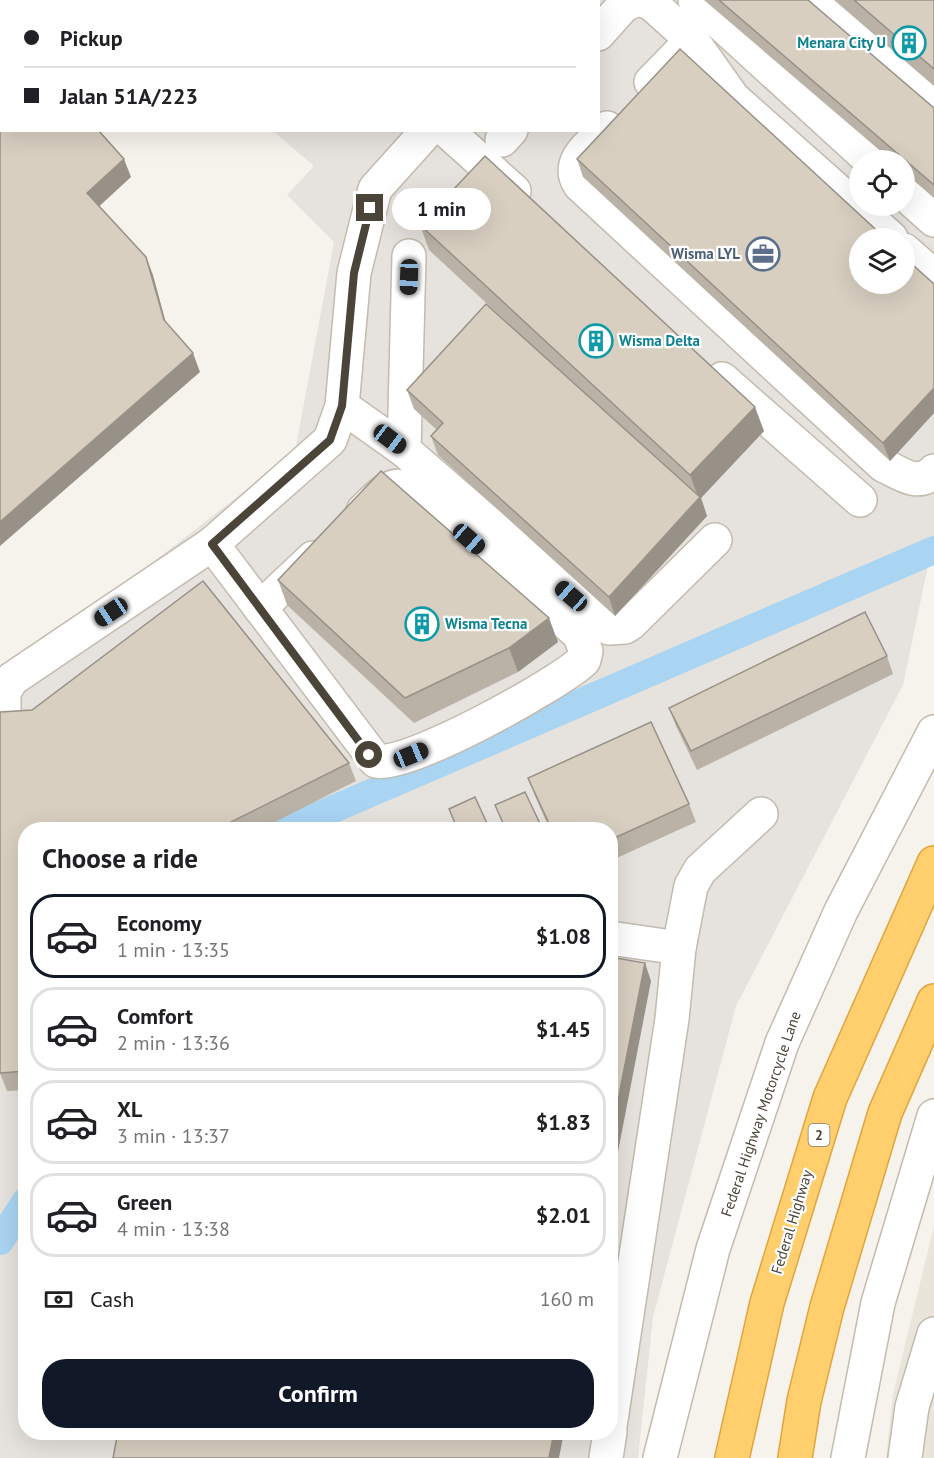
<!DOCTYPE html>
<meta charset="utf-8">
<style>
body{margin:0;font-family:"PT Sans",sans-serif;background:#f2f2f2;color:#202124;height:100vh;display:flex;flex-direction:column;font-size:22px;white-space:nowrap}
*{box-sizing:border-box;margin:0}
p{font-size:20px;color:#757577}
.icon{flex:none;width:33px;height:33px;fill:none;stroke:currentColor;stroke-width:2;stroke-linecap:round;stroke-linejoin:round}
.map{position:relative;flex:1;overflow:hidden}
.side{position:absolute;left:18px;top:822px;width:600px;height:618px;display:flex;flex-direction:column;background:#fff;border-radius:24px;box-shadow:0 6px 24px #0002}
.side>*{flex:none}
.banner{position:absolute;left:0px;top:0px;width:600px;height:132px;box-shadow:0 6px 24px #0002;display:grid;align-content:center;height:132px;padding:0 24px;background:#fff}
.tools{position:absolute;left:849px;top:150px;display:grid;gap:12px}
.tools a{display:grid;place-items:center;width:66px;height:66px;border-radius:50%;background:#fff;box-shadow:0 6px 24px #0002;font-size:30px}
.end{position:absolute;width:27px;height:27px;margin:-14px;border:8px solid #4b4439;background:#fff;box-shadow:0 0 0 3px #fff}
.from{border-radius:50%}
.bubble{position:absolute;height:42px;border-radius:21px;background:#fff;box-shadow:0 6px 24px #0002;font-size:20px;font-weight:600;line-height:42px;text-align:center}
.car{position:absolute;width:18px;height:36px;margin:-18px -9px;border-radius:8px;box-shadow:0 0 4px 2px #0007;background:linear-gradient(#222 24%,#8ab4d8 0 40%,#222 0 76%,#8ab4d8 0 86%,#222 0)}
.banner b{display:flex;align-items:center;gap:21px;height:57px;font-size:22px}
.banner b+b{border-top:2px solid #e0e0e0}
.banner i{width:15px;height:15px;background:#202124}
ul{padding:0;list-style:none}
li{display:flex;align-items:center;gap:18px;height:84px;margin:0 12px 9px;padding:0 12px;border:3px solid #e0e0e0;border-radius:24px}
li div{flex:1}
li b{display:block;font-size:22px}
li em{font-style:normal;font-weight:600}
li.selected{border-color:#111827}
li>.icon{width:54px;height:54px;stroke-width:1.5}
h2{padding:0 24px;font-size:27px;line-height:72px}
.pay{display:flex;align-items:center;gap:15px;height:66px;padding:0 24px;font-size:22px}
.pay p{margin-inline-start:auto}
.button{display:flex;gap:12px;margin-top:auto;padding:12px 24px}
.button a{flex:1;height:69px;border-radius:24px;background:#111827;color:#fff;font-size:24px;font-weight:600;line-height:69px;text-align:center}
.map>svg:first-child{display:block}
.residential{fill:#eae5da}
.industrial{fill:#e6e2dd;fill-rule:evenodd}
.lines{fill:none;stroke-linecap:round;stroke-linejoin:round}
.canal{stroke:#a9d4f2;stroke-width:28}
.minor-casing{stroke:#c2bbae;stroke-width:36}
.highway-casing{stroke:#e0a43c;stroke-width:36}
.minor{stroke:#fff;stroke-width:33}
.highway{stroke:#ffcf6e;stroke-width:33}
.wall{fill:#bab2a6}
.shaded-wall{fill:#979187}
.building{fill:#d8cfc1;stroke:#979187;stroke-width:1.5}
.route{stroke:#4b4439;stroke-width:8}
.labels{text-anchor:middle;stroke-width:4.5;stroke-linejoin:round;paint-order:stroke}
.shield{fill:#fff;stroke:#817c74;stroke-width:1.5}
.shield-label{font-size:14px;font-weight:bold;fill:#4b4439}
.culture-label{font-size:15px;font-weight:bold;fill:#0d838f;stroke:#fff;text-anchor:start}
.service-label{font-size:15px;font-weight:bold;fill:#4e5e75;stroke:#fff;text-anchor:end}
.street-label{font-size:15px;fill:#4b4439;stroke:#fff}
</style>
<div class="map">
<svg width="934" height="1458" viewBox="0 0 934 1458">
<rect width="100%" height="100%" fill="#f6f3ec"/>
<!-- residential -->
<polygon class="residential" points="934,1226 934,1458 886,1458 893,1394"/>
<!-- industrial -->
<path class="industrial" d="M175,0h759v537l-31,148 -167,321 -83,311 -15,141h-638v-777l295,-229 39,-210 -47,-47 27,-29 -41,-35 325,-1v-128zM860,160h44v46h-44zM860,238h44v46h-44zM26,830h584v602h-584z"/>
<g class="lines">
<!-- canal -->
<g class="canal">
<polyline points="285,830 934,550"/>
<polyline points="0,1241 26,1201"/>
</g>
<defs>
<g id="minor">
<polyline points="388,0 390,2"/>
<polyline points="642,0 652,4 692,40 733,98 891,238"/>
<polyline points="695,0 870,160"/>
<polyline points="819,0 934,102"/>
<polyline points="544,2 546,0"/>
<polyline points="598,34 623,6 635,0"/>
<polyline points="651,82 692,40"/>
<path d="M607,128c-15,15 -43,33 -27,57l303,280c17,8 35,23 51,6"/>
<polyline points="446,130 514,191"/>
<polyline points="502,140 511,130"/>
<polyline points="904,193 934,220"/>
<polyline points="904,250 934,276"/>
<polyline points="722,379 860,500"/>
<polyline points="342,406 404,450 609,628 625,627 631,623 715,540"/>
<polyline points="404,450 409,256"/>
<path d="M212,544l164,217c30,8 183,-77 208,-101l2,-9 -7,-17 -167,-144c-21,-12 -34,7 -49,21"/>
<polyline points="260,608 313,558"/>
<polyline points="4,722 4,692 12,679 212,544 330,440 342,406 354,273 375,189 428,130"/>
<polyline points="610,938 679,948 672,1019 610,1426"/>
<polyline points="679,948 691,886 700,870 761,814"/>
<polyline points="606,1458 610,1432"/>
<polyline points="660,1458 713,1249 782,1043 841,911 934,732"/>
<polyline points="848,1458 878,1303 934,1116"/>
<polyline points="905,1458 912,1407 934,1334"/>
</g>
<g id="highway">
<polyline points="732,1458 767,1303 830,1098 934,863"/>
<polyline points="795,1458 804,1401 827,1307 885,1113 934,1001"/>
</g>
</defs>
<!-- minor casing -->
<use href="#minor" class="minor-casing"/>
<!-- highway casing -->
<use href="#highway" class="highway-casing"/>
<!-- minor -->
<use href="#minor" class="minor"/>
<!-- highway -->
<use href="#highway" class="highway"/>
</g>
<!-- wall -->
<g class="wall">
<polygon points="195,0 333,0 334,2 196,2"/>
<polygon points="428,0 471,0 469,2 430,2"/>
<polygon points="704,0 808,0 934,108 934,198 904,172 904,160 891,160"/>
<polygon points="834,0 934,0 934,86"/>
<polygon points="577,159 934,284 934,413 890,461 583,177"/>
<polygon points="420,225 764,431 701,498 707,516 615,616 438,455 431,436 437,430 414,409 407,390 511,326 429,250"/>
<polygon points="278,580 558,642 518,672 414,723 287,605"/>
<polygon points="887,656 893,674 697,770 676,726 669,708"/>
<polygon points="0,712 349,763 356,781 259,830 26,830 26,1090 7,1091 0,1073"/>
<polygon points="528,778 689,804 696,822 610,861 610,830 550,830 535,796"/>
</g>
<!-- shaded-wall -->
<g class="shaded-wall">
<polygon points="449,0 471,0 469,2 448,2"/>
<polygon points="124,159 131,177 93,212 87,193"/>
<polygon points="146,257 153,275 170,338 164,320"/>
<polygon points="193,353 200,372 0,546 0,522"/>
<polygon points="934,388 934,413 890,461 883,443"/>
<polygon points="755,407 764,431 701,498 707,516 615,616 609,597 699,499 690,475"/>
<polygon points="549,618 558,642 518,672 509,648"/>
<polygon points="645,963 651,981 610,1193 610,1141"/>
<polygon points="554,1432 564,1432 559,1458 549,1458"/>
</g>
<!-- building -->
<g class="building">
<polygon points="0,0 67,0 69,2 2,2 2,130 98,130 124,159 87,193 146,257 164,320 193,353 0,522"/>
<polygon points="106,0 147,0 148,2 104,2"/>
<polygon points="207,0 333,0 334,2 209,2"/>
<polygon points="719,0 808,0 934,108 934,185"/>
<polygon points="854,0 934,0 934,69"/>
<polygon points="680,49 885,238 860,238 860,284 904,284 904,257 934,284 934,388 883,443 577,159"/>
<polygon points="485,156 755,407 690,475 420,225"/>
<polygon points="486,304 700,497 609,597 431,436 443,423 407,390"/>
<polygon points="381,471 549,618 509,648 405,698 278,580"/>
<polygon points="203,581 349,763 215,830 26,830 26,1071 0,1073 0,712 32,710"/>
<polygon points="865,612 887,656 691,751 669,708"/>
<polygon points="651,722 689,804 610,840 610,830 552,830 528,778"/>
<polygon points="525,792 543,830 506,830 495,805"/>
<polygon points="475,797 490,830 458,830 449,809"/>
<polygon points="610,957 645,963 610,1141"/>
<polygon points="118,1432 554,1432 549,1458 113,1458"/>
</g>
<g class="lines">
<!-- route -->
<polyline class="route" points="369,755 212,544 330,440 342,406 354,273 370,208"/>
</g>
<!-- icons -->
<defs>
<symbol id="building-ring" viewBox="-11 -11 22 22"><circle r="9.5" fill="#fff" stroke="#0f9aa8" stroke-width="1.5"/><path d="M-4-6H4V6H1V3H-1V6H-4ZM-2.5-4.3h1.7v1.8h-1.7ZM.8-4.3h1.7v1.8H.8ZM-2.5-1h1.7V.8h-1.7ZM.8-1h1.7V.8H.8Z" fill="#0f9aa8"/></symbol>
<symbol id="office-ring" viewBox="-11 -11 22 22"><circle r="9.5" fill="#fff" stroke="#5c6f8a" stroke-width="1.5"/><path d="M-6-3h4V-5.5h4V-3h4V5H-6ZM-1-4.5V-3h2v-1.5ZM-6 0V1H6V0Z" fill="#5c6f8a"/></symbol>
</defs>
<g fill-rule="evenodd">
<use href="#building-ring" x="890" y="24" width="38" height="38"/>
<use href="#office-ring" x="744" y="235" width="38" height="38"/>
<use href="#building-ring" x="577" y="322" width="38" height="38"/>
<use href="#building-ring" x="403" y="605" width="38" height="38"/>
</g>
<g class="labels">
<!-- shield labels -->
<rect class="shield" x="808.5" y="1124" width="21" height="22" rx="4.5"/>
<g class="shield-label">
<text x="819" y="1140">2</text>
</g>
<!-- culture labels -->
<g class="culture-label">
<text x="886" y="48" text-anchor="end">Menara City U</text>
<text x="619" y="346">Wisma Delta</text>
<text x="445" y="629">Wisma Tecna</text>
</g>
<!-- service labels -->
<g class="service-label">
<text x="740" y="259">Wisma LYL</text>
</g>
<!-- street labels -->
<g class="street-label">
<text transform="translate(761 1114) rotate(-71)" y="5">Federal Highway Motorcycle Lane</text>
<text transform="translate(792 1222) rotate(-73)" y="5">Federal Highway</text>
</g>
</g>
</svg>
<div class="tools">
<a><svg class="icon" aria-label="locate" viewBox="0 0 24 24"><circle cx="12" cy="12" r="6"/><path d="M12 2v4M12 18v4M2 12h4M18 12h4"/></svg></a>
<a><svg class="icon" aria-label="layers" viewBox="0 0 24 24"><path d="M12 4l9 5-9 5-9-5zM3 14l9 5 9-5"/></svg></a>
</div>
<i class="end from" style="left:369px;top:755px"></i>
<i class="end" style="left:370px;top:208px"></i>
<div class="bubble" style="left:392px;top:188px;width:99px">1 min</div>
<i class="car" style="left:409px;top:277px;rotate:182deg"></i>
<i class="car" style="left:390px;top:439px;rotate:127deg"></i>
<i class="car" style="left:469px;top:539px;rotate:131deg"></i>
<i class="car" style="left:571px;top:596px;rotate:311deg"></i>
<i class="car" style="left:111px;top:612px;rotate:236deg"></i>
<i class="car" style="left:411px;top:755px;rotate:68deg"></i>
<div class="banner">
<b><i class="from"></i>Pickup</b>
<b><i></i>Jalan 51A/223</b>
</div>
<section class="side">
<h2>Choose a ride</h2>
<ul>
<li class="selected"><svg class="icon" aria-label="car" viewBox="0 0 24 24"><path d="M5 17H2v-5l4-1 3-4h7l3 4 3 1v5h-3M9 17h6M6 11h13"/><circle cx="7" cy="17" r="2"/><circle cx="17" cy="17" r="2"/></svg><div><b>Economy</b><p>1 min · 13:35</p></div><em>$1.08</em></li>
<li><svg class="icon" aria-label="car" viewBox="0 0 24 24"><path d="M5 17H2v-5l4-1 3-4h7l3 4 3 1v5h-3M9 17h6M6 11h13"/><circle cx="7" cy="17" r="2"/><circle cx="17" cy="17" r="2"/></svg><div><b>Comfort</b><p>2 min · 13:36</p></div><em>$1.45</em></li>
<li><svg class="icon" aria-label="car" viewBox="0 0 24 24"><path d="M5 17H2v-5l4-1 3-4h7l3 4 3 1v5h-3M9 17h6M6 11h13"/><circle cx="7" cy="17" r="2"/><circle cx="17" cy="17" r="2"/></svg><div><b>XL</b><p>3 min · 13:37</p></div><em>$1.83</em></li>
<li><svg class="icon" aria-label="car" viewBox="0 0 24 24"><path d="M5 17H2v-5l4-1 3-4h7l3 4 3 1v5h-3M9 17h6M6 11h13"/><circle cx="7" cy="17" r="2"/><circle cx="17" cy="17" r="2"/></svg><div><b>Green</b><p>4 min · 13:38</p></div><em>$2.01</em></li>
</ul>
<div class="pay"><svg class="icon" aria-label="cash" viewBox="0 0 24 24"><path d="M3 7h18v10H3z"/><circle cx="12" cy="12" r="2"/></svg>Cash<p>160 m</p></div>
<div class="button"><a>Confirm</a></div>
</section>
</div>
